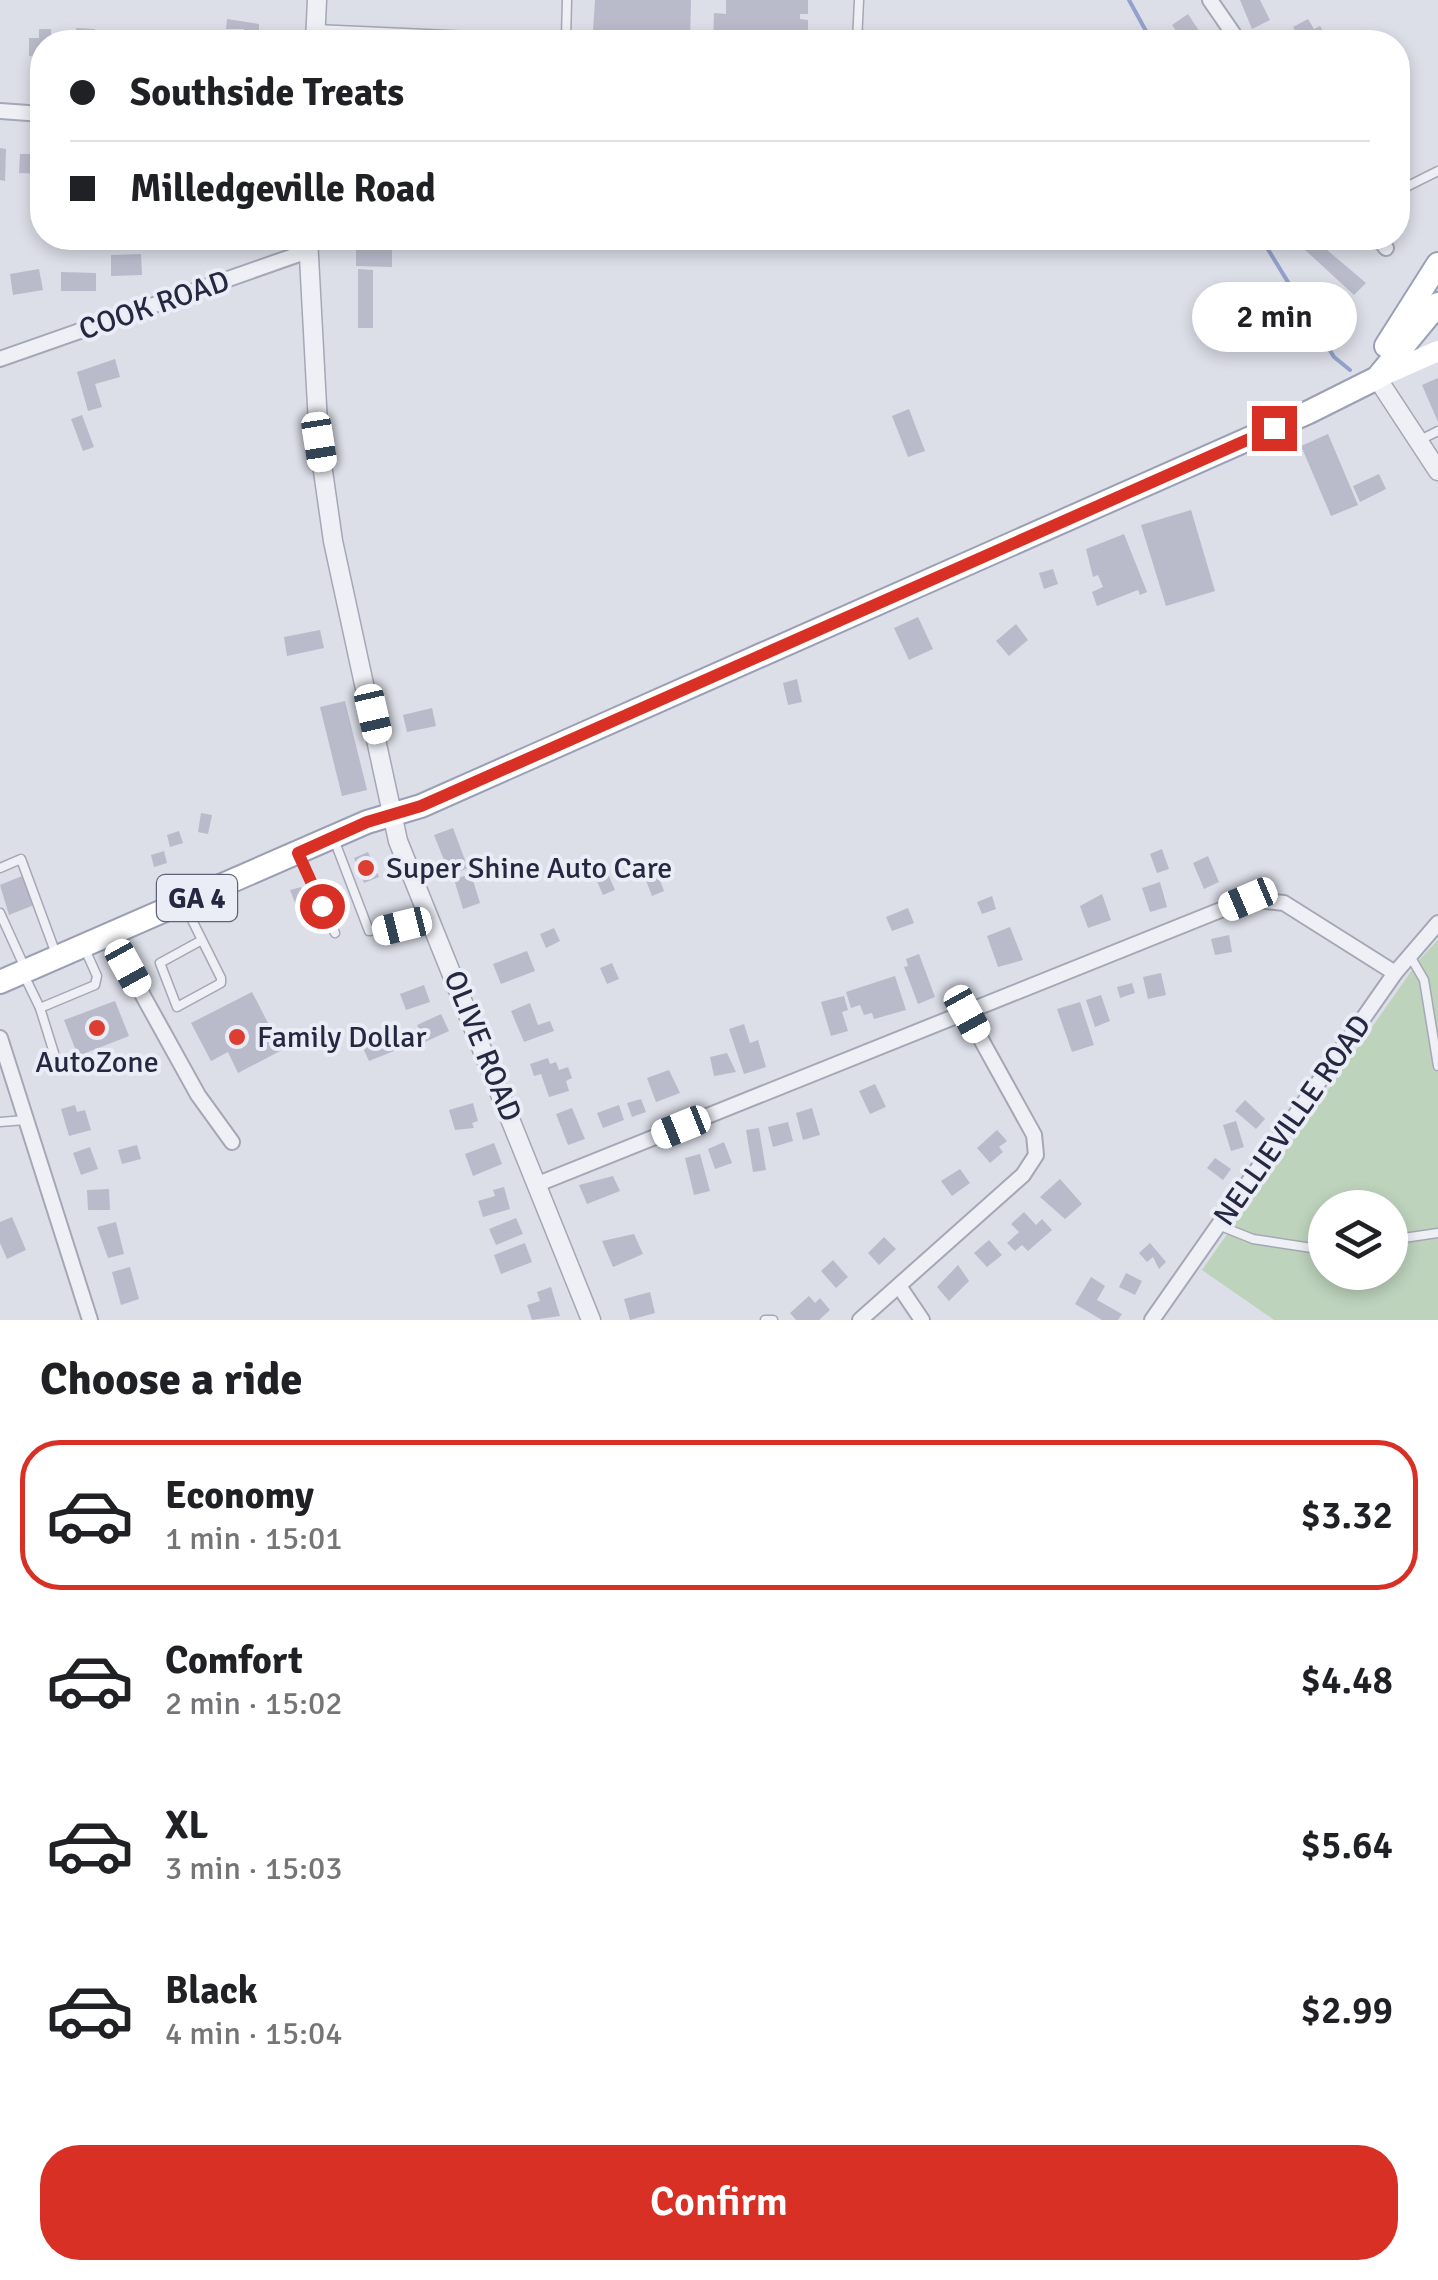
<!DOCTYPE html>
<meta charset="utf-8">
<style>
body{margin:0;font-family:Signika,sans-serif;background:#f6f6f6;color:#202124;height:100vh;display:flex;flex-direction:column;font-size:38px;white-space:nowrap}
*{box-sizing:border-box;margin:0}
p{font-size:32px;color:#757577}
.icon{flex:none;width:55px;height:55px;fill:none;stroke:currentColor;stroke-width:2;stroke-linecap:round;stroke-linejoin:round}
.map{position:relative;height:1320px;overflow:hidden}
.details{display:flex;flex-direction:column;background:#fff;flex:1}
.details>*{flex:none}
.guide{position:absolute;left:30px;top:30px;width:1380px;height:220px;border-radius:40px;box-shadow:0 5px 15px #0003;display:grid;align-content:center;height:220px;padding:0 40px;background:#fff}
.fabs{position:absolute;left:1308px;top:1190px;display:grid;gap:20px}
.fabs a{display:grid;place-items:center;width:100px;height:100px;border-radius:50%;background:#fff;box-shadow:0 5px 15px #0003;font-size:50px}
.end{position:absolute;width:45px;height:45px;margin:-22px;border:12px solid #d93025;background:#fff;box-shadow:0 0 0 5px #fff}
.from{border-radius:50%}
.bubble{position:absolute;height:70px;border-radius:35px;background:#fff;box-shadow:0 5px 15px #0003;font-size:32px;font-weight:600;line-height:70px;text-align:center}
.car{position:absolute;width:30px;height:60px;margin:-30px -15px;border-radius:12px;box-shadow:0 0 8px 2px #0007;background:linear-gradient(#fff 24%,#345 0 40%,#fff 0 76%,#345 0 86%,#fff 0)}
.guide b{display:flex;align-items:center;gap:35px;height:95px;font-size:38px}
.guide b+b{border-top:2px solid #e0e0e0}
.guide i{width:25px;height:25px;background:#202124}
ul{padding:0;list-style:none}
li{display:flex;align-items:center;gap:30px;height:150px;margin:0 20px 15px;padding:0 20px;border:5px solid transparent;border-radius:40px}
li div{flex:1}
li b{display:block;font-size:38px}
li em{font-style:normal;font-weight:600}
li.selected{border-color:#d93025}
li>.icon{width:90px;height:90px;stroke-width:1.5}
h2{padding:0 40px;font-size:45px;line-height:120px}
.primary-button{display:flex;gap:20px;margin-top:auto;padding:20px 40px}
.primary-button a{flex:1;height:115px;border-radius:40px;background:#d93025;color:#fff;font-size:40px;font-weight:600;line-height:115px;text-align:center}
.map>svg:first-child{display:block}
.green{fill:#bdd3bc;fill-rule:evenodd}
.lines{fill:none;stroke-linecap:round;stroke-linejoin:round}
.stream{stroke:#92a2cc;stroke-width:4}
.building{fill:#b9bbcb}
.service-casing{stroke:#a5a7b6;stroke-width:11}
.minor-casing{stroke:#a5a7b6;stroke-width:18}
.tertiary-casing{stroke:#a5a7b6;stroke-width:21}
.primary-casing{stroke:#9a9fb5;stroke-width:26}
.service{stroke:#eff0f6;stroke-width:8}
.minor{stroke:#eff0f6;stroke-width:14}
.tertiary{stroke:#eff0f6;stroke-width:18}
.secondary{stroke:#fff;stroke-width:20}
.primary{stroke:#fff;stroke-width:22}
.route{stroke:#d93025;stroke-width:12}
.poi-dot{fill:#dc3e32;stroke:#ebedf6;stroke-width:4}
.labels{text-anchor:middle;stroke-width:8;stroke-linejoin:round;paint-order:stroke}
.shield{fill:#ebedf6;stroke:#606377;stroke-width:2.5}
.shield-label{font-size:28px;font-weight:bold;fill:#242840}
.street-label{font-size:30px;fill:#242840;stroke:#ebedf6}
.poi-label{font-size:30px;fill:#242840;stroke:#ebedf6;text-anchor:start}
</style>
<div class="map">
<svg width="1438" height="1320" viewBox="0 0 1438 1320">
<rect width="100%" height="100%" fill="#dcdee8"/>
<!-- green -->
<path class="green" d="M1438,940v380h-164l-72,-50 217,-310zM1325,1208h65v64h-65z"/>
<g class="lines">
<!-- stream -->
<g class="stream">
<polyline points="1129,0 1152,42"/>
<polyline points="1261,238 1334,357 1350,370"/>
</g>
</g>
<!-- building -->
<g class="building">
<polygon points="595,0 691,0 690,42 601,42 593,31"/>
<polygon points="726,0 808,0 808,14 800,14 800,19 808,20 808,42 713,42 714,13 726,14"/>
<polygon points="1240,0 1260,0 1270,20 1252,29"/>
<polygon points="1188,14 1203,37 1195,42 1184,42 1172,25"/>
<polygon points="227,19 259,24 259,42 244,42 244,29 226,29"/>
<polygon points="1308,19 1314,29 1320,26 1328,39 1284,42 1297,35 1293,27"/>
<polygon points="76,28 95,29 95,42 75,42"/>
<polygon points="39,29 51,29 51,42 42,42 42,57 29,56 29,38 39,38"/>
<polygon points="0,148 6,149 5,181 0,180"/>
<polygon points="20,154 42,154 42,174 19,173"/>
<polygon points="1313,238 1366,283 1354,295 1303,248"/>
<polygon points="356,244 392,244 392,267 356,266"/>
<polygon points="141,254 142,275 111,276 111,255"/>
<polygon points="39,269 43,290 13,295 10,274"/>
<polygon points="358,269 373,270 373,328 358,328"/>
<polygon points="61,272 96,273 96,291 61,291"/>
<polygon points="115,359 120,377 95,384 102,407 88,411 77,372"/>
<polygon points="1438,378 1438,422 1422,385"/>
<polygon points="909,409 925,451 908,457 892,416"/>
<polygon points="82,415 94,447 83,451 71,419"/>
<polygon points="1328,434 1358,505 1331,516 1301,446"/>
<polygon points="1379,474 1386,489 1360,502 1353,486"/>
<polygon points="1191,510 1215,591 1166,606 1141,525"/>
<polygon points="1124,534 1147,592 1140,595 1138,590 1097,606 1092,592 1103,587 1098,575 1093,577 1086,549"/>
<polygon points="1053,569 1058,584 1044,589 1039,573"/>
<polygon points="918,617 933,649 909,660 894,628"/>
<polygon points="1016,624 1028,640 1009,656 996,641"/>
<polygon points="320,630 324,648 287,656 284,637"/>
<polygon points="797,679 802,702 788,705 783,683"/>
<polygon points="345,701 367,790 342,796 320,707"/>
<polygon points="432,708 436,726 407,732 403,715"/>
<polygon points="201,813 212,815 208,834 198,832"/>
<polygon points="453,828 468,868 450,875 434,835"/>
<polygon points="179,831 183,843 170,847 167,835"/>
<polygon points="1162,849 1169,869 1157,873 1150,854"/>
<polygon points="164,851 167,863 154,867 151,855"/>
<polygon points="368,852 379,877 364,883 354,858"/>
<polygon points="1208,856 1219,882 1204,889 1193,863"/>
<polygon points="654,865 664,891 652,896 642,870"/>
<polygon points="605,867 615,890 603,895 593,872"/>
<polygon points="471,874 480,903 463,909 454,879"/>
<polygon points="22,876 34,905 9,915 0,885"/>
<polygon points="1160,882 1167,907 1150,912 1142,888"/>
<polygon points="301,887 314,922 304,926 290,890"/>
<polygon points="1102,894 1111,920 1088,928 1080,906"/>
<polygon points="992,896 996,909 982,914 977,902"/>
<polygon points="908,908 914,923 892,931 886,917"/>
<polygon points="1010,927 1023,960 998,967 987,936"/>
<polygon points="554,928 560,941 546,948 540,934"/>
<polygon points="1229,935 1232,952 1215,955 1211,939"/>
<polygon points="527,951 535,971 501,984 493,964"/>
<polygon points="919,954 935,997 918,1004 904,967 908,966 906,959"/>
<polygon points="612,963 619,979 607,984 600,968"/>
<polygon points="1161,973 1166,995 1148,999 1143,977"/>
<polygon points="895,976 906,1010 874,1019 872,1013 864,1015 860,1005 851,1008 846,992"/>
<polygon points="1132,983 1135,993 1120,998 1117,987"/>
<polygon points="424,985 430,1002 406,1010 400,994"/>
<polygon points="252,992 282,1050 238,1073 228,1052 211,1061 191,1023"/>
<polygon points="1101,995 1110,1021 1095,1027 1086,1000"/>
<polygon points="844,996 848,1010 842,1012 848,1031 831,1036 821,1002"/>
<polygon points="115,1001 129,1036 78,1056 64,1020"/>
<polygon points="1080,1002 1094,1045 1072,1052 1057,1009"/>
<polygon points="530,1003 538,1025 550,1021 554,1031 524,1042 511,1011"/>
<polygon points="441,1014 449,1031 425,1042 417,1025"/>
<polygon points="744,1024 750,1043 758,1040 766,1067 744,1074 729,1029"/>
<polygon points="388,1037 394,1051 369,1061 363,1048"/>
<polygon points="727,1053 736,1072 714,1076 710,1057"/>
<polygon points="548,1058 550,1064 556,1062 559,1070 568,1067 572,1078 566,1081 569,1091 549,1097 541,1074 534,1076 530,1064"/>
<polygon points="669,1070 680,1093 656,1102 647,1078"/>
<polygon points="875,1084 886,1107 870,1114 859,1091"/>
<polygon points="641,1099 646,1112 632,1117 627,1103"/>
<polygon points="1245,1100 1265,1119 1256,1129 1235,1111"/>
<polygon points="473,1103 478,1121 472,1123 474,1128 455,1130 449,1110"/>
<polygon points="75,1105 77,1112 85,1110 91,1130 69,1136 61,1109"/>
<polygon points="619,1105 624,1120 603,1128 597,1113"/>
<polygon points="572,1108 585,1139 568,1145 556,1114"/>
<polygon points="812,1108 820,1135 803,1140 796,1113"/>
<polygon points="1236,1121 1244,1147 1231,1151 1223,1125"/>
<polygon points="788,1122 793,1141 773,1147 768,1127"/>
<polygon points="759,1128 766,1170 753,1172 746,1130"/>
<polygon points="997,1130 1007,1141 999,1147 1003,1152 990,1163 977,1148"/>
<polygon points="724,1142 732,1163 715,1169 708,1149"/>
<polygon points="494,1143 502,1164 473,1176 465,1154"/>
<polygon points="137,1145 141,1159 122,1164 118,1150"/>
<polygon points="90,1147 98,1169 81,1175 73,1153"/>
<polygon points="700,1154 710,1191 694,1195 685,1158"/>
<polygon points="1215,1158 1231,1169 1223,1180 1207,1168"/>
<polygon points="960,1169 970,1183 952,1196 941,1181"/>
<polygon points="613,1176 620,1191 587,1204 579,1185"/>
<polygon points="1060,1179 1082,1204 1065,1219 1040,1197"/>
<polygon points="504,1187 510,1209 483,1217 478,1201 495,1196 493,1190"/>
<polygon points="109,1189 110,1210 88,1210 87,1190"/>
<polygon points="1024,1212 1036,1225 1042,1219 1052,1230 1028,1251 1022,1245 1015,1251 1007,1243 1019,1232 1011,1224"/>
<polygon points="12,1217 26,1250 7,1259 0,1243 0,1222"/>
<polygon points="516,1218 523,1234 496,1245 489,1229"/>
<polygon points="116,1222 124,1254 108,1258 97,1227"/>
<polygon points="634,1234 643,1254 613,1267 602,1241"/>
<polygon points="884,1237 896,1249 879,1265 868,1253"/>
<polygon points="989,1240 1002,1255 987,1267 974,1253"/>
<polygon points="525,1243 532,1262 501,1274 494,1255"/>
<polygon points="1150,1243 1166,1262 1159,1269 1153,1257 1147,1262 1139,1253"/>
<polygon points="833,1260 848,1277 836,1288 821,1271"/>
<polygon points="958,1265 969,1281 949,1301 937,1287"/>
<polygon points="130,1267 139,1299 121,1305 112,1272"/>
<polygon points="1126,1273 1142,1281 1135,1295 1119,1287"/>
<polygon points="1091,1277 1105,1286 1097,1300 1122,1314 1118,1320 1102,1320 1075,1304"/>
<polygon points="551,1287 560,1316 532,1320 527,1305 540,1301 537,1292"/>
<polygon points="650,1292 655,1313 630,1320 624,1299"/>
<polygon points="809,1296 815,1303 820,1298 830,1310 819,1320 796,1320 790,1313"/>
</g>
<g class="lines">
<defs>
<g id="service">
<polyline points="315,29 535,39 534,42"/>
<polyline points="535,39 566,38 567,0"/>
<polyline points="857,42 859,0"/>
<polyline points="1398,191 1438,171"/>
<polyline points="1420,440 1438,431"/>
<polyline points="335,842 369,931 427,920"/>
<polyline points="300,857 335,933"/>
<polyline points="0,868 21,859 56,954"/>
<polyline points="184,904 221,978 221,983 177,1007 160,963 202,940"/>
<polyline points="0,913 25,968"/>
<polyline points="1410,956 1424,980 1438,1066"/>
<polyline points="23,973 40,1008 95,985 97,976 84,947"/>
<polyline points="40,1008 54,1053"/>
<polyline points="0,1122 25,1120"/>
<polyline points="1218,1225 1253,1239 1325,1250"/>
<polyline points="1390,1240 1438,1233"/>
<polyline points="765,1320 773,1320"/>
</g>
<g id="minor">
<polyline points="1210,0 1239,42"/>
<polyline points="0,111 42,114"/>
<polyline points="1378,238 1386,248"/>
<polyline points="0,359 308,251"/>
<polyline points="110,936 198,1095 232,1142"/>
<polyline points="0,1038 90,1320"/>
<polyline points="538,1184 1248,899 1284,903 1395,973"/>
<polyline points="899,1286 922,1320"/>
<polyline points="860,1320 1023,1175 1036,1155 1034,1135 967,1014"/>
<polyline points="1152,1320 1395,973 1438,923"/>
</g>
<g id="tertiary">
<polyline points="315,42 317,0"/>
<polyline points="308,238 319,443 333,541 398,841 591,1320"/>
<polyline points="1377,378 1438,471"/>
</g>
<g id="primary">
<polyline points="1386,346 1438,264"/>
<polyline points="0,982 367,822 421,806 1309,412 1377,378 1438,304"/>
</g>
</defs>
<!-- service casing -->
<use href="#service" class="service-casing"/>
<!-- minor casing -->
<use href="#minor" class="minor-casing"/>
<!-- tertiary casing -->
<use href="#tertiary" class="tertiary-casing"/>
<!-- primary casing -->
<use href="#primary" class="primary-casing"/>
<!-- service -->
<use href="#service" class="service"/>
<!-- minor -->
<use href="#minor" class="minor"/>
<!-- tertiary -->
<use href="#tertiary" class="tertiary"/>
<!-- secondary -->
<polyline class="secondary" points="1377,378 1438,351"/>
<!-- primary -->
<use href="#primary" class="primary"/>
</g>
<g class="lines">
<!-- route -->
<polyline class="route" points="322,906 298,853 367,822 421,806 1274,428"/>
</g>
<!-- markers -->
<g class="poi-dot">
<circle cx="366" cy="868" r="10"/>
<circle cx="97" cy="1028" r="10"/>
<circle cx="237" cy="1037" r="10"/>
</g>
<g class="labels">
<!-- shield labels -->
<rect class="shield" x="157" y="875" width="80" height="46" rx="8"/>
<g class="shield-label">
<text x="197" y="908">GA 4</text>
</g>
<!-- street labels -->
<g class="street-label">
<text transform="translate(154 305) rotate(-19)" y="10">COOK ROAD</text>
<text transform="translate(483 1046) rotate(68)" y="10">OLIVE ROAD</text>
<text transform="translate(1292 1120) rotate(-55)" y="10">NELLIEVILLE ROAD</text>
</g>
<!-- poi labels -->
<g class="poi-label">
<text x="386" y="878">Super Shine Auto Care</text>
<text x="257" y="1047">Family Dollar</text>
<text x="97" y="1072" text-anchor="middle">AutoZone</text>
</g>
</g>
</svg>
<div class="fabs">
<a><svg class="icon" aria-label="layers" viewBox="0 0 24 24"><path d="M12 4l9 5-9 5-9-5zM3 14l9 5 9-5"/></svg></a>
</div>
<i class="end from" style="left:322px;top:906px"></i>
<i class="end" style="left:1274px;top:428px"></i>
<div class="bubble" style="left:1192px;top:282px;width:165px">2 min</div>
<i class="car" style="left:319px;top:442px;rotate:171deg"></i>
<i class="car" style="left:373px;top:714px;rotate:167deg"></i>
<i class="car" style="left:1248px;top:899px;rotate:247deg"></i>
<i class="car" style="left:402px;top:926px;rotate:256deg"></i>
<i class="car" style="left:128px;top:968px;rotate:151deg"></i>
<i class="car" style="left:967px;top:1014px;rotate:151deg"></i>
<i class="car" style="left:681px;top:1127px;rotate:248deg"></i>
<div class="guide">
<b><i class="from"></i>Southside Treats</b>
<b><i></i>Milledgeville Road</b>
</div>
</div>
<section class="details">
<h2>Choose a ride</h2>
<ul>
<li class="selected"><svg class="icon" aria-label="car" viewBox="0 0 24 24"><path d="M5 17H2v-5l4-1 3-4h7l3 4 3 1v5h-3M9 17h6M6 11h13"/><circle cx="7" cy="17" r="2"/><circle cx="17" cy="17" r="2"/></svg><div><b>Economy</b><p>1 min · 15:01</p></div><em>$3.32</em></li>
<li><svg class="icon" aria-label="car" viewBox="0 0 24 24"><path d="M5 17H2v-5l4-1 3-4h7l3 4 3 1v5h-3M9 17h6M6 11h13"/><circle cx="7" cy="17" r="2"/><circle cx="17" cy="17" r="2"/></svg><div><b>Comfort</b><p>2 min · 15:02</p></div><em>$4.48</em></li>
<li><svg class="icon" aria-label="car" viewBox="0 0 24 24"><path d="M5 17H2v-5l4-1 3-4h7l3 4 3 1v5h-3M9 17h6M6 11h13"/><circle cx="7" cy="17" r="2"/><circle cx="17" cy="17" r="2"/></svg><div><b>XL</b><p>3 min · 15:03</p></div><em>$5.64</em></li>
<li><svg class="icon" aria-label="car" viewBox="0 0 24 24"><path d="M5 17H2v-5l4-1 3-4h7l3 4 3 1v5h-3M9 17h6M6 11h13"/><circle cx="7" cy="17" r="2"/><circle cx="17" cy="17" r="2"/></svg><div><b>Black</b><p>4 min · 15:04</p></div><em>$2.99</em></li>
</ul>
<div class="primary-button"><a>Confirm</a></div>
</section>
